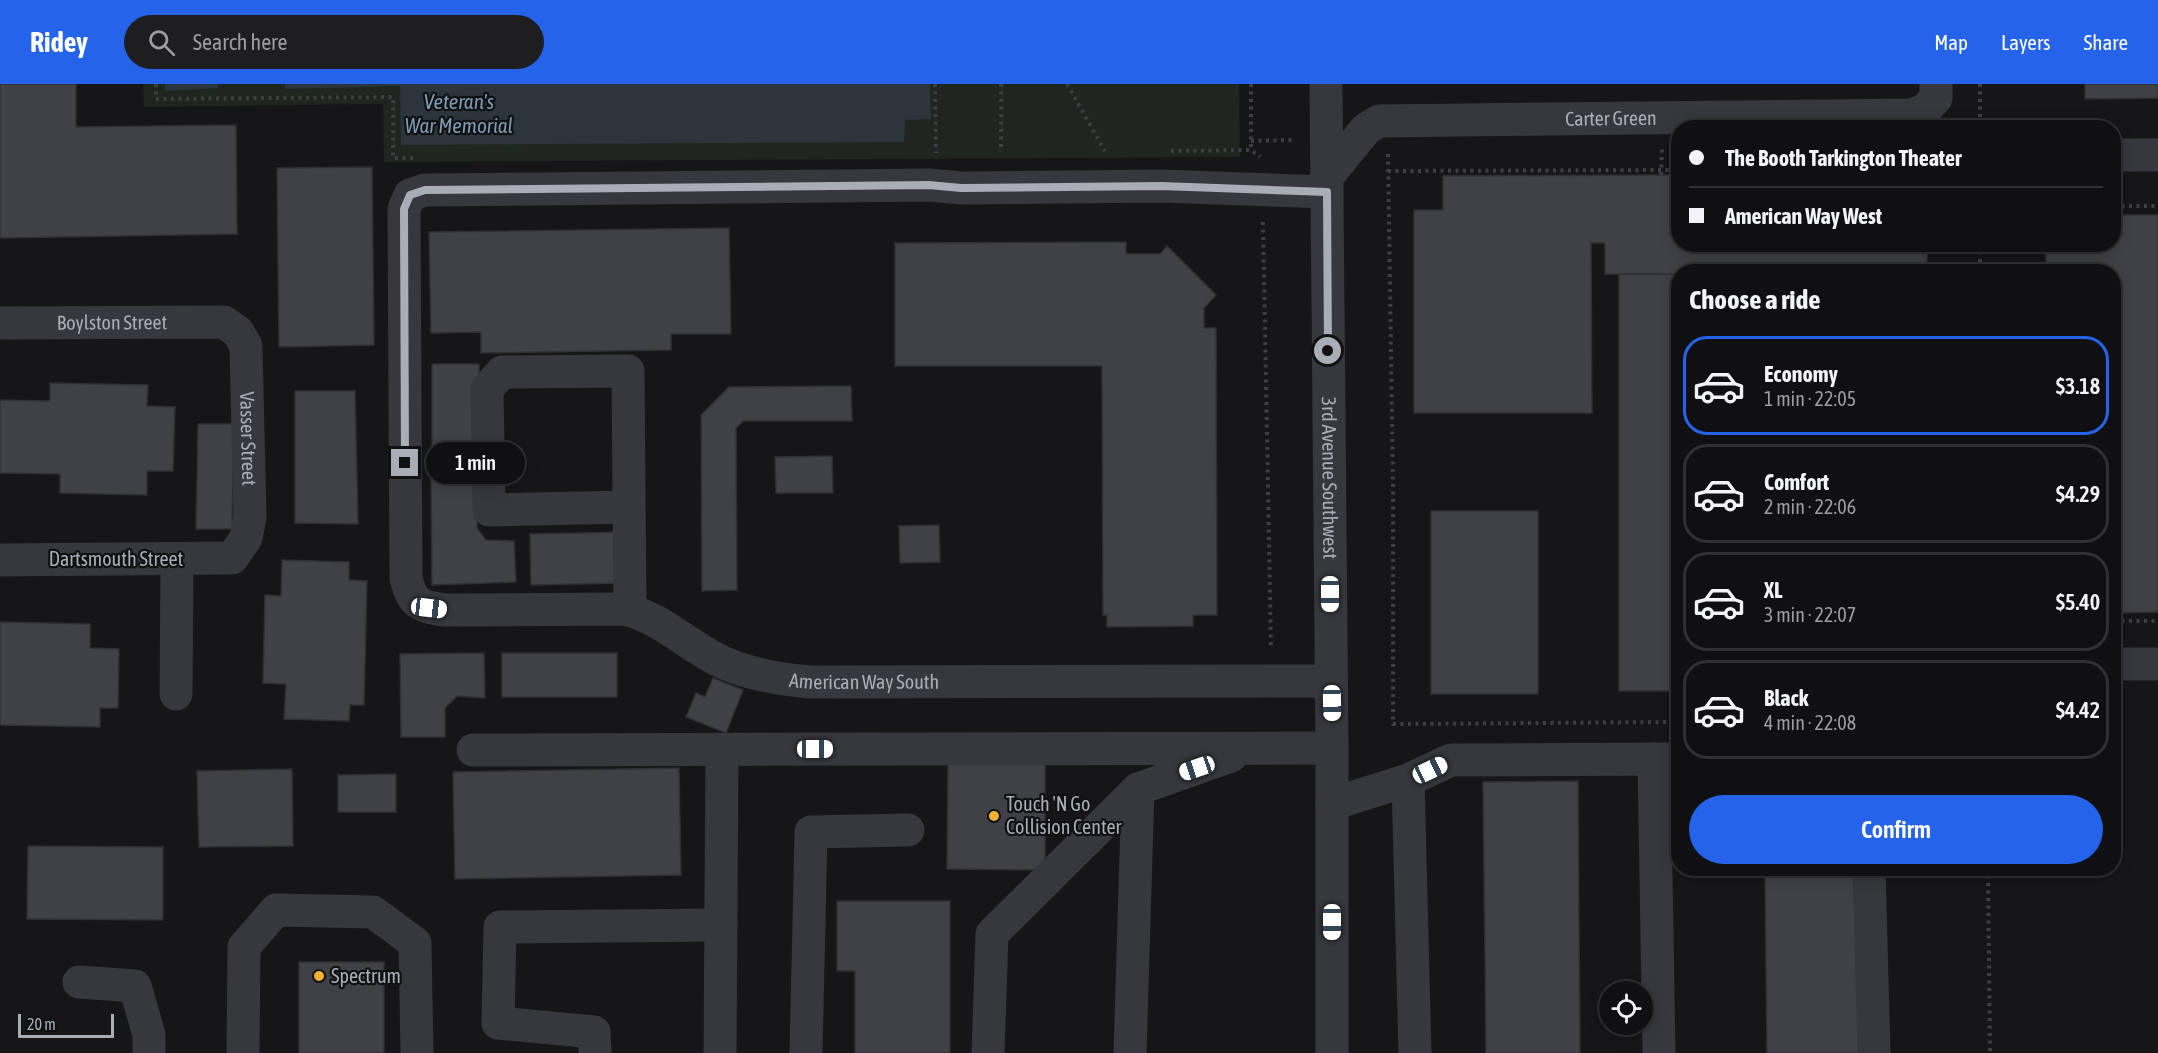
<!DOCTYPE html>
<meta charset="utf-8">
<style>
body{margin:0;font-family:"Asap Condensed",sans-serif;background:#1e1e20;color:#f1f3f6;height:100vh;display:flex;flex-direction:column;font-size:22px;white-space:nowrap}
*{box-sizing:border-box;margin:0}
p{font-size:20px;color:#9c9d9f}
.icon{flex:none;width:33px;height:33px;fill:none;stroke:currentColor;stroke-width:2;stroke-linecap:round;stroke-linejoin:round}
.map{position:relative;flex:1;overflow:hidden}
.details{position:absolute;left:1671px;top:180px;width:450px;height:612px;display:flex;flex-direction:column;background:#101012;border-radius:24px;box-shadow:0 3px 15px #0003,0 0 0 2px #303032}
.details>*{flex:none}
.hud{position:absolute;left:1671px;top:36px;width:450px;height:132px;border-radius:24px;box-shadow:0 3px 15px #0003,0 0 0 2px #303032;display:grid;align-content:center;height:132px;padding:0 18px;background:#101012}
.controls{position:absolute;left:1599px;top:897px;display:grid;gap:12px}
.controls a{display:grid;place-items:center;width:54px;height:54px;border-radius:50%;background:#101012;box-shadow:0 3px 15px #0003,0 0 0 2px #303032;font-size:30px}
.scale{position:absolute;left:18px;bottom:15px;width:96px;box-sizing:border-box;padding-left:6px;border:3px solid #a8adb8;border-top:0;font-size:16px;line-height:21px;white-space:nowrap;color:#a8adb8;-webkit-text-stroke:4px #111113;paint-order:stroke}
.end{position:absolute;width:27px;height:27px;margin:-14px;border:8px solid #a8adb8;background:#111;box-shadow:0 0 0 3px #111}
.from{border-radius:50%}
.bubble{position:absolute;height:42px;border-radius:21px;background:#101012;box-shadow:0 3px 15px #0003,0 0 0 2px #303032;font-size:20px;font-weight:600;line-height:42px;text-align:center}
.car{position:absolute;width:18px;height:36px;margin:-18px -9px;border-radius:8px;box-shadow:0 0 4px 2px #0007;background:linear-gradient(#fff 24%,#345 0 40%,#fff 0 76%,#345 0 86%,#fff 0)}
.hud b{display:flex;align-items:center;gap:21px;height:57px;font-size:22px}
.hud b+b{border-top:2px solid #303032}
.hud i{width:15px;height:15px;background:#f1f3f6}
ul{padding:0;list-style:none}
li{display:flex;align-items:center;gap:18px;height:99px;margin:0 12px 9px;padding:0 6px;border:3px solid #303032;border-radius:24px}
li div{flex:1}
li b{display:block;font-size:22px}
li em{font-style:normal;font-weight:600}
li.current{border-color:#2563eb}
li>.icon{width:54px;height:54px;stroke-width:1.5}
h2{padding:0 18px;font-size:27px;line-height:72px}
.cta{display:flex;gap:12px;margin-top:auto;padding:12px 18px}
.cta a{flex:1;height:69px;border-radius:36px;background:#2563eb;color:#fff;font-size:24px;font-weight:600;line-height:69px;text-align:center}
header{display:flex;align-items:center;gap:36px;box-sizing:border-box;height:84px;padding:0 30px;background:#2563eb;color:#fff}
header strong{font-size:28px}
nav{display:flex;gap:33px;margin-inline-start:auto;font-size:21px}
.search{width:420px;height:54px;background:#1e1e20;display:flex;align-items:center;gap:15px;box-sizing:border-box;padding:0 21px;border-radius:33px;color:#9c9d9f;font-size:22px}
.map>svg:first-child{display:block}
.green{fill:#1e261f}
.water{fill:#2c353c}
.building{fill:#404145;stroke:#303034;stroke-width:1.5}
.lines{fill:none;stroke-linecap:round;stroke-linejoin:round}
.path{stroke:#3d3f44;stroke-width:4;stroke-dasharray:3 4.5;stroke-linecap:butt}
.minor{stroke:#37383d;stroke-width:33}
.route{stroke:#a8adb8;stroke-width:8}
.poi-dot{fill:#f2b134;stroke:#111113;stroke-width:2}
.labels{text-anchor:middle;stroke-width:4.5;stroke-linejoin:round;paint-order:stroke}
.street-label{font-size:20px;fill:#a8adb8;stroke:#111113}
.poi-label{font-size:20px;fill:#a8adb8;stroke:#111113;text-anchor:start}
.water-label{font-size:21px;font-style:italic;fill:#7f9bb3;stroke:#111113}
</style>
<header>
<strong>Ridey</strong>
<div class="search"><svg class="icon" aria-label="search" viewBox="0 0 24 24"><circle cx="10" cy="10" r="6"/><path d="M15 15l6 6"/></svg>Search here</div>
<nav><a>Map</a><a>Layers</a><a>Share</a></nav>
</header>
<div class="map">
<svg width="2158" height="969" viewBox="0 0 2158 969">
<rect width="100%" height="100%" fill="#161618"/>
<!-- green -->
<polygon class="green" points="143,0 1239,0 1240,73 384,78 383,20 144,23"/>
<!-- water -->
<g class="water">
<polygon points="165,0 218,0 218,4 165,7"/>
<polygon points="285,0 930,0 931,35 905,36 904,58 401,61 400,2 285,5"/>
</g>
<!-- building -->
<g class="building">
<polygon points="0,0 76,0 76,43 236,41 237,150 0,154"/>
<polygon points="2085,0 2158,0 2158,14 2085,15"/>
<polygon points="372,83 374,261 279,263 277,84"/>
<polygon points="1661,91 1678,91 1678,160 1927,160 1927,188 1678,188 1678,190 1605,190 1605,159 1591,159 1592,329 1414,329 1414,126 1443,126 1443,92"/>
<polygon points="2114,131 2158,131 2158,528 2114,529 2114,188 2046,188 2046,160 2114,160"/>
<polygon points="729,144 731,250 671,250 671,266 481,269 481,248 431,249 429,148"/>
<polygon points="1126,158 1126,170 1160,170 1167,162 1216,211 1204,224 1204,244 1216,244 1217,531 1193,531 1193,542 1107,543 1107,531 1103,531 1102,282 895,282 895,159"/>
<rect x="1619" y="190" width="59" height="417"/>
<rect x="432" y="280" width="47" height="93"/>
<polygon points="50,299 148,301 147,322 175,323 173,387 147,387 147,411 60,409 60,390 0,389 0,316 50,317"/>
<polygon points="851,302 852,337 743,337 736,344 737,506 702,507 701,331 729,303"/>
<polygon points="295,307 355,307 358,440 295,439"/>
<polygon points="198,340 234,340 232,445 196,445"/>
<polygon points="832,372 833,409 776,409 775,373"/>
<polygon points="431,391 477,393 477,444 486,456 514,457 516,498 432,501"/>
<rect x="1431" y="427" width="107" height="183"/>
<polygon points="939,441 940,478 900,479 899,442"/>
<polygon points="628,448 629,499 531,501 530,450"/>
<polygon points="282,476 349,478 349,496 367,497 364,621 350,621 349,637 284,635 286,600 263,599 265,511 281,512"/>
<polygon points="0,538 90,540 90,564 119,565 118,624 100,624 100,643 0,641"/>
<polygon points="484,569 485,614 457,612 445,624 445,653 401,653 400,570"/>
<rect x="502" y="569" width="115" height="44"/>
<polygon points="713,594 743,606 726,649 686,633 696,609 705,613"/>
<polygon points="948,680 1045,680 1045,786 947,785"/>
<polygon points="679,684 681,791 455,795 453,688"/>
<polygon points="292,685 293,762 199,763 197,687"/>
<polygon points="396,690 396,728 338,728 338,691"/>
<polygon points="1578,697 1580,969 1486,969 1483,698"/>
<polygon points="28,762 163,763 163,836 27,835"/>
<polygon points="1765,784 1865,784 1866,969 1767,969"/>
<polygon points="837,817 950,817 950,969 855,969 855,887 837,887"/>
<rect x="299" y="878" width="85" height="91"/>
</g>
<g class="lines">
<!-- path -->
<g class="path">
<polyline points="156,0 156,15 393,13 393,74 413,74"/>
<polyline points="935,0 936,69"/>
<polyline points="1001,0 1001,68"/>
<polyline points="1067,0 1105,67"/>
<polyline points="1251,0 1251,66"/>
<polyline points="1980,0 1980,44"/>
<polyline points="1251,57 1294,56"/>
<polyline points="1171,67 1251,66 1260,73"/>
<polyline points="1388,70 1393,400 1393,640 1678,638"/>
<polyline points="1388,87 1678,86"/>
<polyline points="1661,91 1662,65"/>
<polyline points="2114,122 2158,122"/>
<polyline points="1263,138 1271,565"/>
<polyline points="1980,160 1980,188"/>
<polyline points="2114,537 2158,537"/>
<polyline points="1988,784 1990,969"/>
</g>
<!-- minor -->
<g class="minor">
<path id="s1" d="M1326,0l6,664v305"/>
<polyline points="2114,71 2158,71"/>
<path id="s2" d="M1327,93l39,-48 13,-8 532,-6 14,-5 11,-12v-14"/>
<path id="s3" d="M1327,108l-166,-6 -200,2 -32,-3 -504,5 -15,5 -6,14 2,369c6,26 14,29 40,32l178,-1c35,8 61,34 92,50 29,15 63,20 94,23l521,-1"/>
<path id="s4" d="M0,239l224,-1 14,10 8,14 4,171 -4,21 -14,20 -232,2"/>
<polyline points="629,423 489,426 487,305 502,288 628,287 630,526"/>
<polyline points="2114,580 2158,580"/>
<polyline points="176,610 177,475"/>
<polyline points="473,666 1332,664"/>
<polyline points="1654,675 1659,969"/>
<polyline points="1408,696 1415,969"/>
<polyline points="1332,720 1408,696 1451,676 1678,675"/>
<polyline points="1869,784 1874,969"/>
<polyline points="79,898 135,902 149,951 149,969"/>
<polyline points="243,969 244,863 276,826 373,828 415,859 417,969"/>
<polyline points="595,969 594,948 498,939 500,843 721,841"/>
<polyline points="720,969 722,666"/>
<polyline points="806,969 811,748 908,746"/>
<polyline points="988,969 992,850 1138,705 1231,672"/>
<polyline points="1130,969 1138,705"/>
</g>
</g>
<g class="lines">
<!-- route -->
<polyline class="route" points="405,379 404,125 410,111 425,106 929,101 961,104 1161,102 1327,108 1328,267"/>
</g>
<!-- markers -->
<g class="poi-dot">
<circle cx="994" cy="732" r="6"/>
<circle cx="319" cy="892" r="6"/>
</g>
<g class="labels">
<!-- street labels -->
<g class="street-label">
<text dy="7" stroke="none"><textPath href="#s2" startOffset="309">Carter Green</textPath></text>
<text dy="7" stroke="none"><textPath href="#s4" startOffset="112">Boylston Street</textPath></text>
<text dy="7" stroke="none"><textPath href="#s4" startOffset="350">Vasser Street</textPath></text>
<text dy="7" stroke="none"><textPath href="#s1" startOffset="394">3rd Avenue Southwest</textPath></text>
<text x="116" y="482">Dartsmouth Street</text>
<text dy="7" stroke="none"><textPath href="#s3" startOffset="1794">American Way South</textPath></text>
</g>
<!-- poi labels -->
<g class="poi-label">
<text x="1006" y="727">Touch 'N Go<tspan x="1006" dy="23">Collision Center</tspan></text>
<text x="331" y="899">Spectrum</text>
</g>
<!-- water labels -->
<g class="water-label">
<text x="459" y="25">Veteran's<tspan x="459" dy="24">War Memorial</tspan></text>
</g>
</g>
</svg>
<div class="controls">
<a><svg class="icon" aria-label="locate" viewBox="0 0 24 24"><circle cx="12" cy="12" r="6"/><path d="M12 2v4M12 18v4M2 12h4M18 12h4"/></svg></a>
</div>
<div class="scale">20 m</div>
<i class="end from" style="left:1328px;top:267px"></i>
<i class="end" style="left:405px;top:379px"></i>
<div class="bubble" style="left:426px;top:358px;width:99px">1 min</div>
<i class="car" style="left:1330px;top:510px;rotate:180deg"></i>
<i class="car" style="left:429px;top:524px;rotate:97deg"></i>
<i class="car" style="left:1332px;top:619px;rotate:179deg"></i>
<i class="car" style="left:815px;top:665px;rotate:90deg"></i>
<i class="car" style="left:1197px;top:684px;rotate:251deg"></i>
<i class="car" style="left:1430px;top:686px;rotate:65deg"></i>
<i class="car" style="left:1332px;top:838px;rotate:180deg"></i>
<div class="hud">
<b><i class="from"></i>The Booth Tarkington Theater</b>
<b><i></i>American Way West</b>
</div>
<section class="details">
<h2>Choose a ride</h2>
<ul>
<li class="current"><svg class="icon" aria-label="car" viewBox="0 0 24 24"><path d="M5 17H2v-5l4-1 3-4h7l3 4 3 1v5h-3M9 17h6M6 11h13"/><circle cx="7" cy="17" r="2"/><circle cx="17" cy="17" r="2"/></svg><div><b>Economy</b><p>1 min · 22:05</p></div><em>$3.18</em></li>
<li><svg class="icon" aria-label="car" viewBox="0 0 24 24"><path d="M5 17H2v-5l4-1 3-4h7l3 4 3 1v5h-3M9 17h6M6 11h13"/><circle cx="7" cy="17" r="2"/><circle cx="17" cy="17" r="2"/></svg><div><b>Comfort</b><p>2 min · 22:06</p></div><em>$4.29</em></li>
<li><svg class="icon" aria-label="car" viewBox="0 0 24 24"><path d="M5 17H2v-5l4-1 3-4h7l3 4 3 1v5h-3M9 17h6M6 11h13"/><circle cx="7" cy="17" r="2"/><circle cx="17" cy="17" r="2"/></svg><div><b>XL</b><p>3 min · 22:07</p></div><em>$5.40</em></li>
<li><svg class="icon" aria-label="car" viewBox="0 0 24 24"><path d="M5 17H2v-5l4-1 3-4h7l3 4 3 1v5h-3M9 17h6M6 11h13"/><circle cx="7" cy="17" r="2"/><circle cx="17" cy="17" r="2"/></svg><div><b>Black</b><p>4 min · 22:08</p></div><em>$4.42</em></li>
</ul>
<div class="cta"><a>Confirm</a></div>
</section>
</div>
